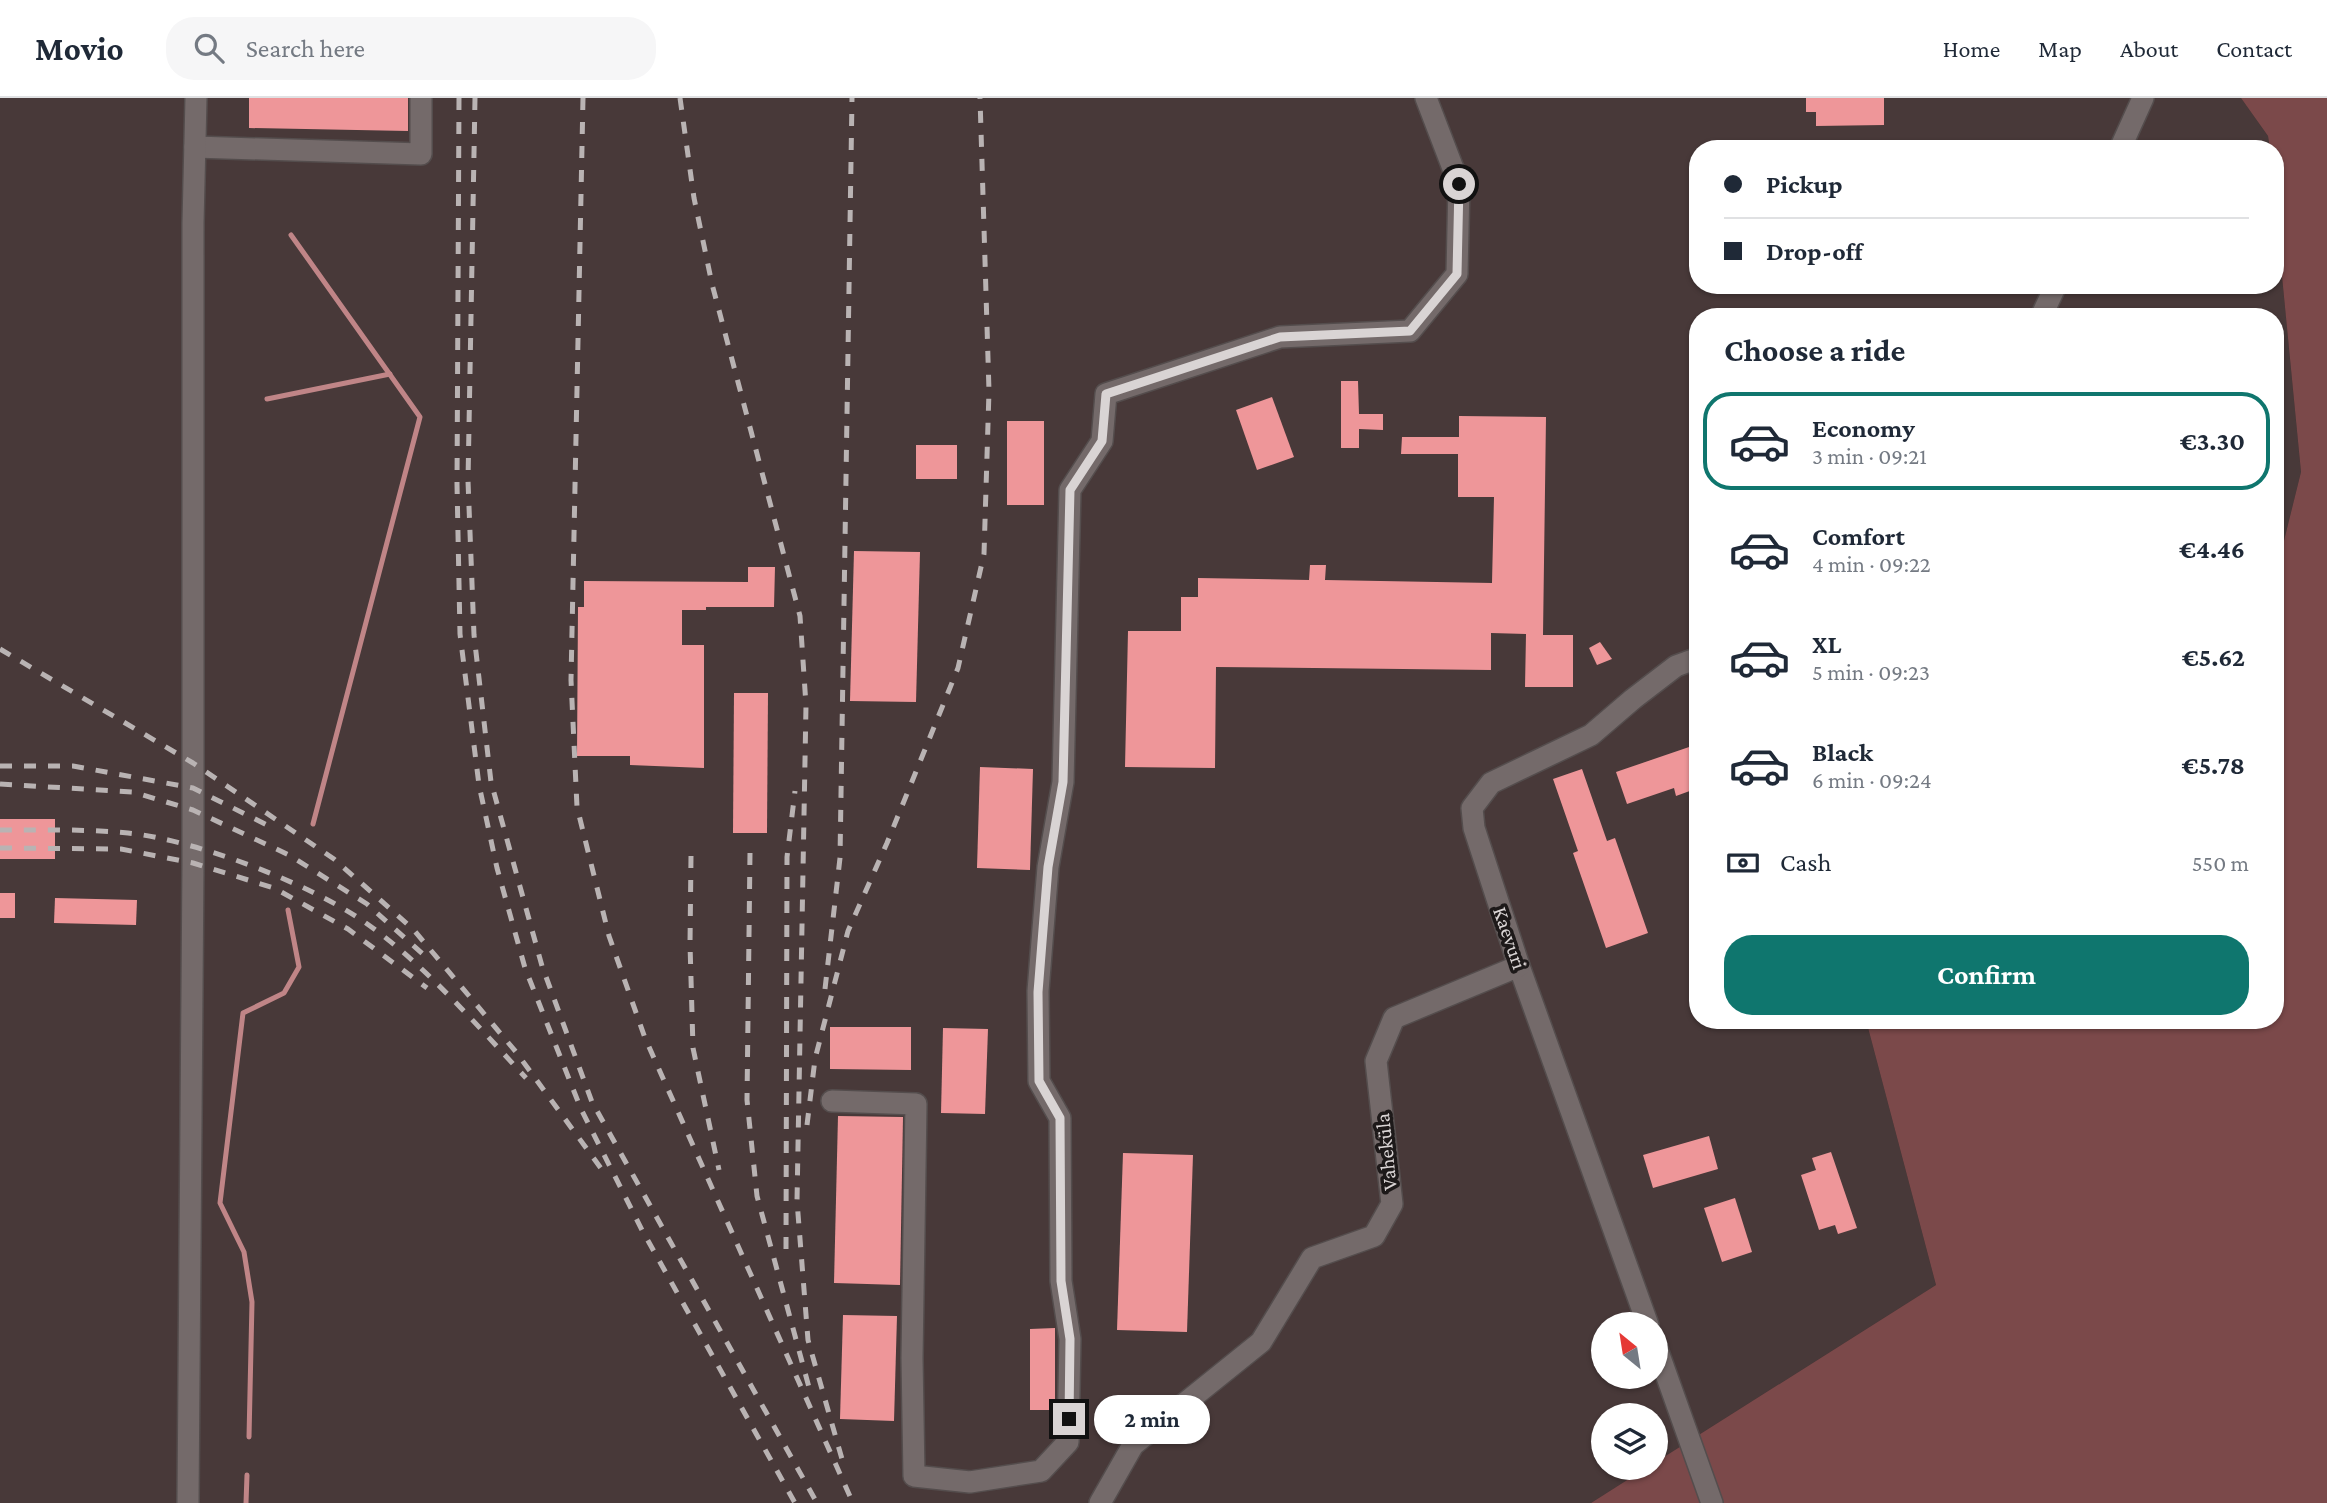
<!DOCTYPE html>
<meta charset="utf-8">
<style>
body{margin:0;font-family:"Crimson Pro",serif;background:#f6f6f7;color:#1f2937;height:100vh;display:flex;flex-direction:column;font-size:26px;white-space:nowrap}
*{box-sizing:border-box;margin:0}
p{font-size:23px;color:#747a83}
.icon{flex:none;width:38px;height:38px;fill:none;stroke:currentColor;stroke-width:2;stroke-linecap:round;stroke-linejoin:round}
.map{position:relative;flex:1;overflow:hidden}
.panel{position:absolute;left:1689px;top:210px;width:595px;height:721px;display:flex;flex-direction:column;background:#fff;border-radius:28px;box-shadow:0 2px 5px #0004}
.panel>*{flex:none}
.top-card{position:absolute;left:1689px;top:42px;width:595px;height:154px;border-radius:28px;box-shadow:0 2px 5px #0004;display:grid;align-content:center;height:154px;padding:0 35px;background:#fff}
.needle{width:46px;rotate:330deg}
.buttons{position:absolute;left:1591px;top:1214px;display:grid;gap:14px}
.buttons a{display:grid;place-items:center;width:77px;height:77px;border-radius:50%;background:#fff;box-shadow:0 2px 5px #0004;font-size:35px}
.end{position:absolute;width:32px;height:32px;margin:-16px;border:9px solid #d9d4d4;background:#111;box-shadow:0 0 0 4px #111}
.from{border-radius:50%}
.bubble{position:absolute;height:49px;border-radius:24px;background:#fff;box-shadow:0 2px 5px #0004;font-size:23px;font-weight:700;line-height:49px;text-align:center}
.top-card b{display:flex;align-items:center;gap:24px;height:66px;font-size:26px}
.top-card b+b{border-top:2px solid #e0e1e3}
.top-card i{width:18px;height:18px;background:#1f2937}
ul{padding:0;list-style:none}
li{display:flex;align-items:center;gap:21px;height:98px;margin:0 14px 10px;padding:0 21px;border:4px solid transparent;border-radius:28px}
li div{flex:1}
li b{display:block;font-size:26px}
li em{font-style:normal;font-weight:700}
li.active{border-color:#0f766e}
li>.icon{width:63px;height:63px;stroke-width:1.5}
h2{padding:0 35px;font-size:32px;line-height:84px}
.pay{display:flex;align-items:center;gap:18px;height:77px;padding:0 35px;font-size:26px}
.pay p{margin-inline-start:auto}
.action{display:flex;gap:14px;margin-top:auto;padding:14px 35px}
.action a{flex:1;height:80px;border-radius:28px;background:#0f766e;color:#fff;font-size:28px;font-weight:700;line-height:80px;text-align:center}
header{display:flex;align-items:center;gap:42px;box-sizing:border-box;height:98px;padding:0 35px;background:#fff;border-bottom:2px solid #e0e1e3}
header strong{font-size:33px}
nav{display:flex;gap:38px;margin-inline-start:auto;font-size:24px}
.search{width:490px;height:63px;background:#f6f6f7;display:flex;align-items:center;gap:18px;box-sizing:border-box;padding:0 24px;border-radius:28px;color:#747a83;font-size:26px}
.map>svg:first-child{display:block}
.built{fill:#483939;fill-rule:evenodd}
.green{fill:#7b494a}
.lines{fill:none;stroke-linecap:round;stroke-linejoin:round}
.stream{stroke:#c08587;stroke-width:5}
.building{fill:#ee9699}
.minor-casing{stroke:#544d4d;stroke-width:24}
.minor{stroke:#746a6a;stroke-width:21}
.rail{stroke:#b9b3b3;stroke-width:5;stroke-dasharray:12 12;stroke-linecap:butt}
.route{stroke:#d9d4d4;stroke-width:9}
.labels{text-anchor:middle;stroke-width:7;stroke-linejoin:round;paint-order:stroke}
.street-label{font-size:21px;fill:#d9d4d4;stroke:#1d1919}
</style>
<header>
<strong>Movio</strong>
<div class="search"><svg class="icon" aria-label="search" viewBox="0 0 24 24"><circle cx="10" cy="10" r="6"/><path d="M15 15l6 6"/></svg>Search here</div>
<nav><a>Home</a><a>Map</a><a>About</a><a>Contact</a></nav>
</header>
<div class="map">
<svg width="2327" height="1405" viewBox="0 0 2327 1405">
<rect width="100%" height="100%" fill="#393030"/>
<!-- built -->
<path class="built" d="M0,0h2241l27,38 2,13h-572v136h577v-81l26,268 -26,105v-260h-577v703h168l70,265 -280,177v-46h-53v52h43l-55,35h-1591zM1603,1227h53v52h-53z"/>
<!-- green -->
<polygon class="green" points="2241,0 2327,0 2327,1405 1591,1405 1646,1370 1656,1370 1656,1364 1936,1187 1866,922 2275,922 2275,479 2301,374 2275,106 2275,51 2270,51 2268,38"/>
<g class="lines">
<!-- stream -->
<g class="stream">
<polyline points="291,137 420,319 313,726"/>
<polyline points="267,301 390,276"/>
<polyline points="249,1339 252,1204 244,1154 220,1105 243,915 284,895 299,869 288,812"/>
<polyline points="246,1405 247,1377"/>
</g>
</g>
<!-- building -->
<g class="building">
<polygon points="249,0 408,0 408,33 249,30"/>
<polygon points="1806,0 1884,0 1884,27 1816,28 1816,14 1806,14"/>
<polygon points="1341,283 1358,283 1359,316 1383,316 1383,332 1359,331 1359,350 1341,350"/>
<polygon points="1272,299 1294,359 1257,372 1236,312"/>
<polygon points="1459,318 1546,319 1543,537 1573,537 1573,589 1525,589 1526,536 1491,535 1491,572 1216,569 1215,670 1125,669 1128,533 1181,533 1181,499 1198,499 1198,480 1309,482 1310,467 1326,467 1325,482 1492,485 1494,399 1458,399 1458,356 1401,356 1402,339 1459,339"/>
<rect x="1007" y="323" width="37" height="84"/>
<rect x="916" y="347" width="41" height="34"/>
<polygon points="854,453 920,454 916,604 850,603"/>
<polygon points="748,469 775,469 774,509 706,509 706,512 682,512 682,547 704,547 704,670 630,667 630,658 577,658 578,509 584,509 584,483 748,484"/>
<polygon points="1600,544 1612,561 1597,567 1589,550"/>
<polygon points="734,595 768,595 767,735 733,735"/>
<polygon points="1692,648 1698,666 1698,690 1676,698 1674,690 1627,706 1616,674"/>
<polygon points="980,669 1033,671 1030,772 977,770"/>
<polygon points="1582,671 1607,743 1615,740 1648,835 1606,850 1573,755 1578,753 1553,681"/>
<rect x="0" y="721" width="55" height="40"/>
<rect x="0" y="795" width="15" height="25"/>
<polygon points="55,800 137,802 136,827 54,825"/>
<polygon points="830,929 911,929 911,972 830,971"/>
<polygon points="943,930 988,931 985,1016 941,1015"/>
<polygon points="838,1018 903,1019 900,1187 834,1185"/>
<polygon points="1709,1038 1718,1071 1653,1090 1643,1057"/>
<polygon points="1831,1054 1857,1130 1838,1136 1835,1127 1819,1132 1801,1077 1816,1072 1812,1060"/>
<polygon points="1123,1055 1193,1057 1187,1234 1117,1232"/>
<polygon points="1735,1100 1752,1154 1722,1164 1704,1110"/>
<polygon points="843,1217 897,1218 894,1323 840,1321"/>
<polygon points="1055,1230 1055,1312 1030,1312 1030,1231"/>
</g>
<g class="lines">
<defs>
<g id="minor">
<polyline points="195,49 421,56 421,0"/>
<polyline points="2120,51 2143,0"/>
<polyline points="2041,219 2056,187"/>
<polyline points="832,1003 916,1006 912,1260 914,1378 970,1384 1041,1373 1068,1344 1070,1241 1061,1183 1060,1020 1039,983 1038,893 1048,769 1063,684 1070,392 1102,343 1106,296 1280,239 1410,233 1457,176 1459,86 1426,0"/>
<polyline points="1648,1227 1519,868 1474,730 1472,710 1491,685 1591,637 1633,601 1676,568 1698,560"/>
<polyline points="1656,1248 1712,1405"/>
<polyline points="188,1405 193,765 193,125 196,0"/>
<polyline points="1100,1405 1133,1347 1261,1244 1312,1160 1374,1138 1392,1106 1376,963 1394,920 1519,868"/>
</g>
</defs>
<!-- minor casing -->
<use href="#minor" class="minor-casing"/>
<!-- minor -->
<use href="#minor" class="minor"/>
<!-- rail -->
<g class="rail">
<polyline points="459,0 457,386 460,536 479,687 497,770 525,870 581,1011 642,1132 795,1405"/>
<polyline points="475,0 468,383 474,537 491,684 542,868 592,1004 817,1405"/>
<polyline points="583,0 571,582 577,709 609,838 645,940 853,1405"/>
<polyline points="680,0 694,100 712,186 800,518 806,607 797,1103 808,1242 844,1368"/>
<polyline points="0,551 193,665 334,761 413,831 516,954 603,1073"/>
<polyline points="0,668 73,668 193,690 275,731"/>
<polyline points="0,686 133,694 193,712 289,757 367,806 425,858"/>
<path d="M0,732c42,0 86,-1 128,3 66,7 172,47 229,84 61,40 119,107 169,161"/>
<polyline points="0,750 121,751 193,765 274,790 348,831 427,890"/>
<polyline points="750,755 747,1002 757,1098 810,1293"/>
<polyline points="691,758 690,846 693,950 719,1072"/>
<polyline points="825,891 840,760 852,0"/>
<polyline points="807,1027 815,961 848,833 887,745 958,570 984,456 989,293 980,0"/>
<polyline points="786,1151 787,759 795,693"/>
</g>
</g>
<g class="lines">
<!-- route -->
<polyline class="route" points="1069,1321 1070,1241 1061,1183 1060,1020 1039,983 1038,894 1048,769 1063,684 1070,392 1102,343 1106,296 1280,239 1410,233 1457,176 1459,86"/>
</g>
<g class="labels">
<!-- street labels -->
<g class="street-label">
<text transform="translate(1510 840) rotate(71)" y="7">Kaevuri</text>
<text transform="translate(1386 1054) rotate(-96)" y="7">Vaheküla</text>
</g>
</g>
</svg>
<div class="buttons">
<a><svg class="needle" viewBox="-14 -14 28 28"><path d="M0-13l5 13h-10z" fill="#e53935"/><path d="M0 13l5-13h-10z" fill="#747a83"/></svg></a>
<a><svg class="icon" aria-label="layers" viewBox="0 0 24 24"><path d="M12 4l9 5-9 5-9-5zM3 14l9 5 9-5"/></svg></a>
</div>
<i class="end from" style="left:1459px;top:86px"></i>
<i class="end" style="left:1069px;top:1321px"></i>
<div class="bubble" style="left:1094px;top:1297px;width:116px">2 min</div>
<div class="top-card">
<b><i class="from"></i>Pickup</b>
<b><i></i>Drop-off</b>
</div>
<section class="panel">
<h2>Choose a ride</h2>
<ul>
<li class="active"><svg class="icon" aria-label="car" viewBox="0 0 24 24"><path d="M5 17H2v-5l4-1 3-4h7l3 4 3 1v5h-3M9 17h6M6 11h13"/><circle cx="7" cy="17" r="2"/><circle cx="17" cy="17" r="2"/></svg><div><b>Economy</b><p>3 min · 09:21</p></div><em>€3.30</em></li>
<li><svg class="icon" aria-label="car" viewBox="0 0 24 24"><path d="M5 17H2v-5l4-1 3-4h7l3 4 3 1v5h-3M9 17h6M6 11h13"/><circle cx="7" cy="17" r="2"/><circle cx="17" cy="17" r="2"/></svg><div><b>Comfort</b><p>4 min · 09:22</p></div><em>€4.46</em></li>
<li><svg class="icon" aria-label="car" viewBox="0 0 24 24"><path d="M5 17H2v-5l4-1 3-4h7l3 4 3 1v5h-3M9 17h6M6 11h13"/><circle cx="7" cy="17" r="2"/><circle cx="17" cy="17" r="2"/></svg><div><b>XL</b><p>5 min · 09:23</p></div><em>€5.62</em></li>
<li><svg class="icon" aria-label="car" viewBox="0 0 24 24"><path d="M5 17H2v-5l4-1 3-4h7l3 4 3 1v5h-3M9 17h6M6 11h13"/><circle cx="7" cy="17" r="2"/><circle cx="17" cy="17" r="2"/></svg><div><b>Black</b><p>6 min · 09:24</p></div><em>€5.78</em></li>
</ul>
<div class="pay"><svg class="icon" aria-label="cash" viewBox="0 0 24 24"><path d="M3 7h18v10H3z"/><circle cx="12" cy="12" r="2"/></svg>Cash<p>550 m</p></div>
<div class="action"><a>Confirm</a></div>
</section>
</div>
